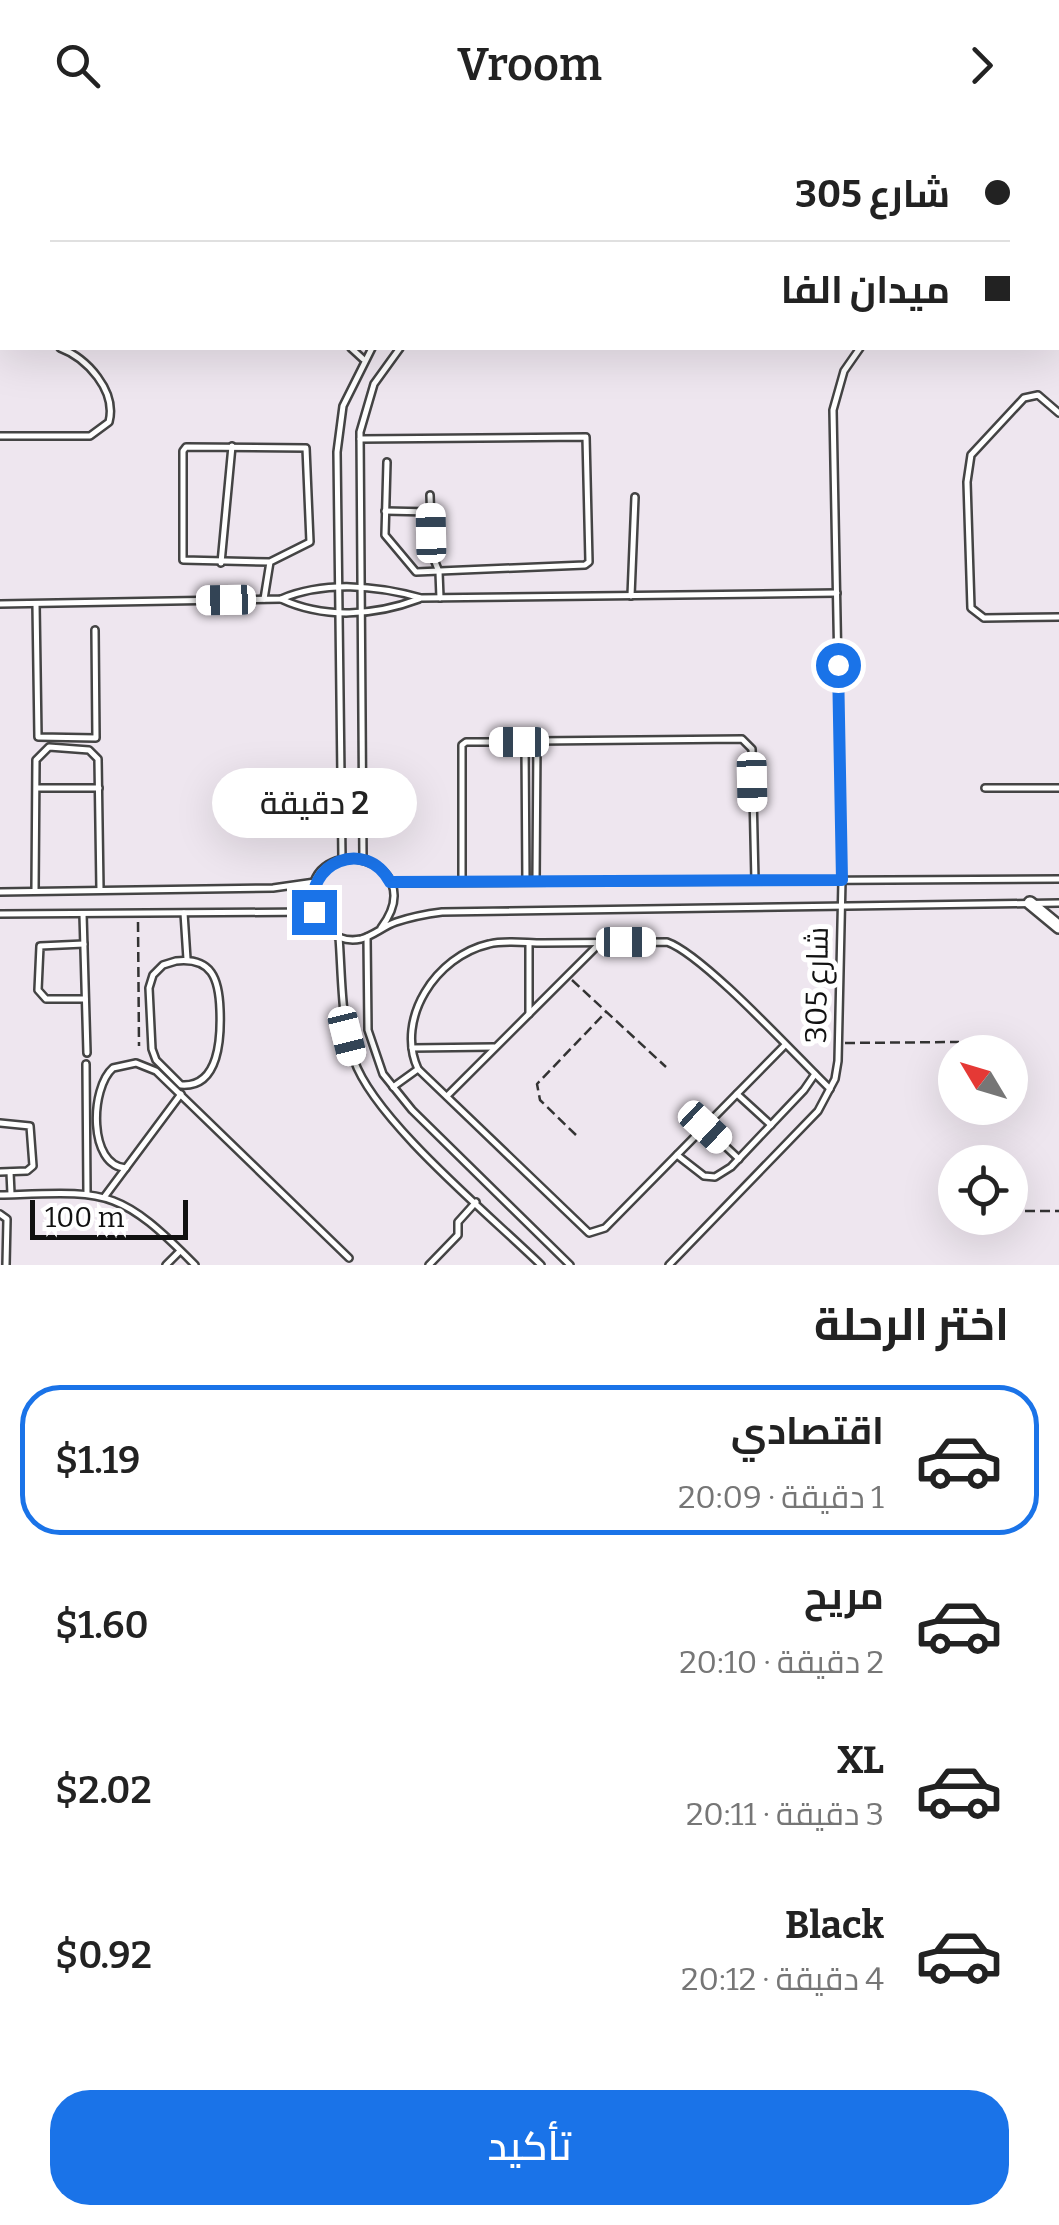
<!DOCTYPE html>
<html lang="ar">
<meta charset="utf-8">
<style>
body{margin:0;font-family:Bitter,Cairo,serif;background:#f2f2f2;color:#222;direction:rtl;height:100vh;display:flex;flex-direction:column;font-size:38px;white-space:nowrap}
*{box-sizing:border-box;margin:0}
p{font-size:32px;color:#767676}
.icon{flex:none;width:55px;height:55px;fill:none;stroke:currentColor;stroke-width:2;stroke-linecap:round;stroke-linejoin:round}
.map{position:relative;height:1135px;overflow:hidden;direction:ltr}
.panel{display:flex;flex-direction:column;background:#fff;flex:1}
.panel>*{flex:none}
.top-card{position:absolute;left:0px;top:0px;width:1060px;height:220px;box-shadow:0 10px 40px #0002;direction:rtl;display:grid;align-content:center;height:220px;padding:0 50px;background:#fff}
.needle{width:65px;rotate:308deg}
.tools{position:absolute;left:938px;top:905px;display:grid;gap:20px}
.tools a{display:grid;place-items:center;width:90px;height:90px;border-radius:50%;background:#fff;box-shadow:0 10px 40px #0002;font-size:50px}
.scale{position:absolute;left:30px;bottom:25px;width:158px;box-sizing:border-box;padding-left:10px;border:5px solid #111;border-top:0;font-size:28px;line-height:35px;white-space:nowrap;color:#111;-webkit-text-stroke:8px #fff;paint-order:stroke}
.end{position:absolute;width:45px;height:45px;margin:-22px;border:12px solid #1a73e8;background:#fff;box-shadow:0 0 0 5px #fff}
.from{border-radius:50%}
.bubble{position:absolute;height:70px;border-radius:35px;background:#fff;box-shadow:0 10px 40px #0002;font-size:32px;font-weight:600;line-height:70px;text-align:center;direction:rtl}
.car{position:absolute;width:30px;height:60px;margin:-30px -15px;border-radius:12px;box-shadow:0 0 8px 2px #0007;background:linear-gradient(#fff 24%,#345 0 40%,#fff 0 76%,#345 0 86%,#fff 0)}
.top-card b{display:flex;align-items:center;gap:35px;height:95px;font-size:38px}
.top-card b+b{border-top:2px solid #e0e0e0}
.top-card i{width:25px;height:25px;background:#222}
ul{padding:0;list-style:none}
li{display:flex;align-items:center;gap:30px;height:150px;margin:0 20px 15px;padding:0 30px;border:5px solid transparent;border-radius:40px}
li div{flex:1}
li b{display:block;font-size:38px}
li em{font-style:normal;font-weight:600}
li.current{border-color:#1a73e8}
li>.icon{width:90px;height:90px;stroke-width:1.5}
h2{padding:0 50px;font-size:45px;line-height:120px}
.cta{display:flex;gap:20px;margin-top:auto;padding:20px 50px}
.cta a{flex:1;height:115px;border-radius:40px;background:#1a73e8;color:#fff;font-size:40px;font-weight:600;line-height:115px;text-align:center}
header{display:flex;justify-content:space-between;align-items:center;height:130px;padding:0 50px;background:#fff;font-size:45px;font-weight:600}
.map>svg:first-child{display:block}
.industrial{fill:#eee6ef;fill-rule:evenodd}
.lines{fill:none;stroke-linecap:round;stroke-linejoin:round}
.service-casing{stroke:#444;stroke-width:10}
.tertiary-casing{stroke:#444;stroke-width:16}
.path{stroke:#333;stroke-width:2.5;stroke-dasharray:10 5;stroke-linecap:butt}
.service{stroke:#fff;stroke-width:5}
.tertiary{stroke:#fff;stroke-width:11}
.route{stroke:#1a73e8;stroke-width:12}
.labels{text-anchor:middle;stroke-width:10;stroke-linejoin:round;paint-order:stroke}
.street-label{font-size:30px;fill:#111;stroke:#fff}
</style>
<header><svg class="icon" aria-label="forward" viewBox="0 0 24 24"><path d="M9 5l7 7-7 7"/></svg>Vroom<svg class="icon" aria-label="search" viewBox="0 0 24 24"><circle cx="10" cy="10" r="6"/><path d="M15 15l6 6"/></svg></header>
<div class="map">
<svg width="1059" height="1135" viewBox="0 0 1059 1135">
<rect width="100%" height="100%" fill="#fffdf5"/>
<!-- industrial -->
<path class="industrial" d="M0,0h1059v1135h-1059zM2,2h1056v216h-1056zM955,922h55v56h-55zM955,1032h55v56h-55z"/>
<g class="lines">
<defs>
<g id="service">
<polyline points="208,0 210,2"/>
<polyline points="270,0 272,2"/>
<polyline points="418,0 420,2"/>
<polyline points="990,0 993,2"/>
<polyline points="1029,0 1031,2"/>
<polyline points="175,2 178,0"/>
<polyline points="581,2 583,0"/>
<polyline points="611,2 613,0"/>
<polyline points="648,2 652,2"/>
<polyline points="1058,7 1059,6"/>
<polyline points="1058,35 1059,31"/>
<polyline points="1058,66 1059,67"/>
<polyline points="0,68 2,71"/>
<polyline points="0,148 2,146"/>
<polyline points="0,214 2,214"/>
<polyline points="351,218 363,229"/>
<polyline points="1059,283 1038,265 1024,268 971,325 967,352 971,478 984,488 1059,487"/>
<path d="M0,306h90l19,-14c8,-31 -22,-64 -49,-74"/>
<polyline points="360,309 586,307 589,432 585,435 416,442 385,405 387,332"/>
<polyline points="430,365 432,424 439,442 440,468"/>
<polyline points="385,381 431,382"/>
<polyline points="221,433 232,316"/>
<polyline points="631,466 635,367"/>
<polyline points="264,469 270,432 310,412 306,318 186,317 183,321 183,430 270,432"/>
<path d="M281,469c43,20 93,17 138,0"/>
<path d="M0,474l281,-5c43,-18 95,-14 140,-1l416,-5"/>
<polyline points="36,474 38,607 96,608 95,500"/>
<polyline points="37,658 99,658"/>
<polyline points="985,658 1059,658"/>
<polyline points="342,729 337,322 343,276 372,218"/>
<polyline points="363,729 360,302 374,254 400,218"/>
<polyline points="462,752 462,615 466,612 519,612 525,615 526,752"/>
<polyline points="536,752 537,611 742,609 752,619 755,751"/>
<polyline points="392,753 1059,749"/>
<polyline points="35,761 36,630 49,617 89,620 98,629 100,760"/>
<polyline points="0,762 273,758 315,752"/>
<polyline points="184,783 187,829"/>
<polyline points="0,784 314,782"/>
<polyline points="83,784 87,923"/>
<path d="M381,798c53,-70 -74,-100 -69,-27 2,24 25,43 49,38 12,-3 23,-13 35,-17 15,-5 30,-8 46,-10l617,-9"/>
<path d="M339,807c3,40 2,85 15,123 21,61 138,157 187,205"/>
<polyline points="367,807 368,900 383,944 412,980 570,1135"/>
<polyline points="529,813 529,884"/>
<polyline points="84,814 40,816 38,860 46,869 85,869"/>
<path d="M176,831c36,-4 43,18 44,49 1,26 0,78 -39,75l-25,-25 -4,-11 -3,-61 4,-13 10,-10z"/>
<path d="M785,915l-180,183 -16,5 -171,-164c-23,-50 18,-113 71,-125 16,-4 37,-1 54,-1 41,0 82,-1 124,-1 37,13 129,114 163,147"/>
<polyline points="412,918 494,917"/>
<polyline points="86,934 87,1064"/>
<polyline points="393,957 418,939"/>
<polyline points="737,964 771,995"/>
<polyline points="447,966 601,812"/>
<polyline points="0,993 30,996 33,1036 27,1041 0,1042"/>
<polyline points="705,997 739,1029"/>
<polyline points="677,1025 704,1046 715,1047 731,1037 804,960 815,944"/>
<path d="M126,1038c-38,-2 -36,-80 -13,-100l23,-5 20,8 193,187"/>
<polyline points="10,1042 11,1064"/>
<path d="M0,1065c107,-3 117,-9 195,70"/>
<polyline points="105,1066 181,964"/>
<polyline points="0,1084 7,1089 6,1135"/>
<polyline points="166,1135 180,1121"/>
<polyline points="429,1135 458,1105 458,1092 476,1072"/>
<polyline points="669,1135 818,981 835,949 838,931 842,750 833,280 844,241 860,218"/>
</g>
<polyline id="tertiary" points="1030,773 1059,797"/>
</defs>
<!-- service casing -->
<use href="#service" class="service-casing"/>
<!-- tertiary casing -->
<use href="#tertiary" class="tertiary-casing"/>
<!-- path -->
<g class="path">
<polyline points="138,792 139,916"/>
<polyline points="572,850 666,937"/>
<polyline points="845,913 959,912"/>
<polyline points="576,1005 540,970 537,954 606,882"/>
<polyline points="1010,1081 1059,1081"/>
</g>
<!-- service -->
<use href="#service" class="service"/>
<!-- tertiary -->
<use href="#tertiary" class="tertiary"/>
</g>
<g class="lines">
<!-- route -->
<path class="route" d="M314,782c-10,-50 52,-75 76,-30l452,-2 -4,-215"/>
</g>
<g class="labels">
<!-- street labels -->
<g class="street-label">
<text transform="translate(817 855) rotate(-89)" y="10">شارع 305</text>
</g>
</g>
</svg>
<div class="tools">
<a><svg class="needle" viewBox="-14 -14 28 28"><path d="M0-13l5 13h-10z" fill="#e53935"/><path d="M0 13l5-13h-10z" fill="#767676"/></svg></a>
<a><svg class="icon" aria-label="locate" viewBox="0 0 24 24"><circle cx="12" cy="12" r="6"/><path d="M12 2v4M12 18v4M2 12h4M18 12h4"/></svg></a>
</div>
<div class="scale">100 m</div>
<i class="end from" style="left:838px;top:535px"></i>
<i class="end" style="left:314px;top:782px"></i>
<div class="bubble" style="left:212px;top:638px;width:205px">2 دقيقة</div>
<i class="car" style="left:431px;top:403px;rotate:359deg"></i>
<i class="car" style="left:226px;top:470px;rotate:269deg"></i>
<i class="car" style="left:519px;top:612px;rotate:270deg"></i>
<i class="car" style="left:752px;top:652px;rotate:179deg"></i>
<i class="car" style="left:626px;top:812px;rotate:90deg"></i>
<i class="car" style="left:347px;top:906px;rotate:166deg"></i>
<i class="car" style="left:705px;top:997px;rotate:133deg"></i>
<div class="top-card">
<b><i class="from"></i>شارع 305</b>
<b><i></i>ميدان الفا</b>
</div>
</div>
<section class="panel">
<h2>اختر الرحلة</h2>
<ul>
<li class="current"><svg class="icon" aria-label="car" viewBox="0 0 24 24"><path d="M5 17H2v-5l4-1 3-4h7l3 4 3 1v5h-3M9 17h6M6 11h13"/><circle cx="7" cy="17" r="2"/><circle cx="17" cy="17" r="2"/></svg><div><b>اقتصادي</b><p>1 دقيقة · 20:09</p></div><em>$1.19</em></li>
<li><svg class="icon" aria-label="car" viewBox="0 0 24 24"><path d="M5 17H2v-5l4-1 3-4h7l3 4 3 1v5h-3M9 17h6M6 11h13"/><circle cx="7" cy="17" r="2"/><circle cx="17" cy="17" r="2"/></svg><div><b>مريح</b><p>2 دقيقة · 20:10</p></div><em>$1.60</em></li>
<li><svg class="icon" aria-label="car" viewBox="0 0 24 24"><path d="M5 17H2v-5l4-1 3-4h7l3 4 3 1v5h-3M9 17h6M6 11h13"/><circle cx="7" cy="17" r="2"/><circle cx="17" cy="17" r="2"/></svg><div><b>XL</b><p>3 دقيقة · 20:11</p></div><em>$2.02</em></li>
<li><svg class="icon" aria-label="car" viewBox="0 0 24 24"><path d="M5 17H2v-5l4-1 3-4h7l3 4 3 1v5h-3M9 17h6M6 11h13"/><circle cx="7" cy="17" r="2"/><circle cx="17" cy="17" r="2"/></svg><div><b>Black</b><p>4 دقيقة · 20:12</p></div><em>$0.92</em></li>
</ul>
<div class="cta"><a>تأكيد</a></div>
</section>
